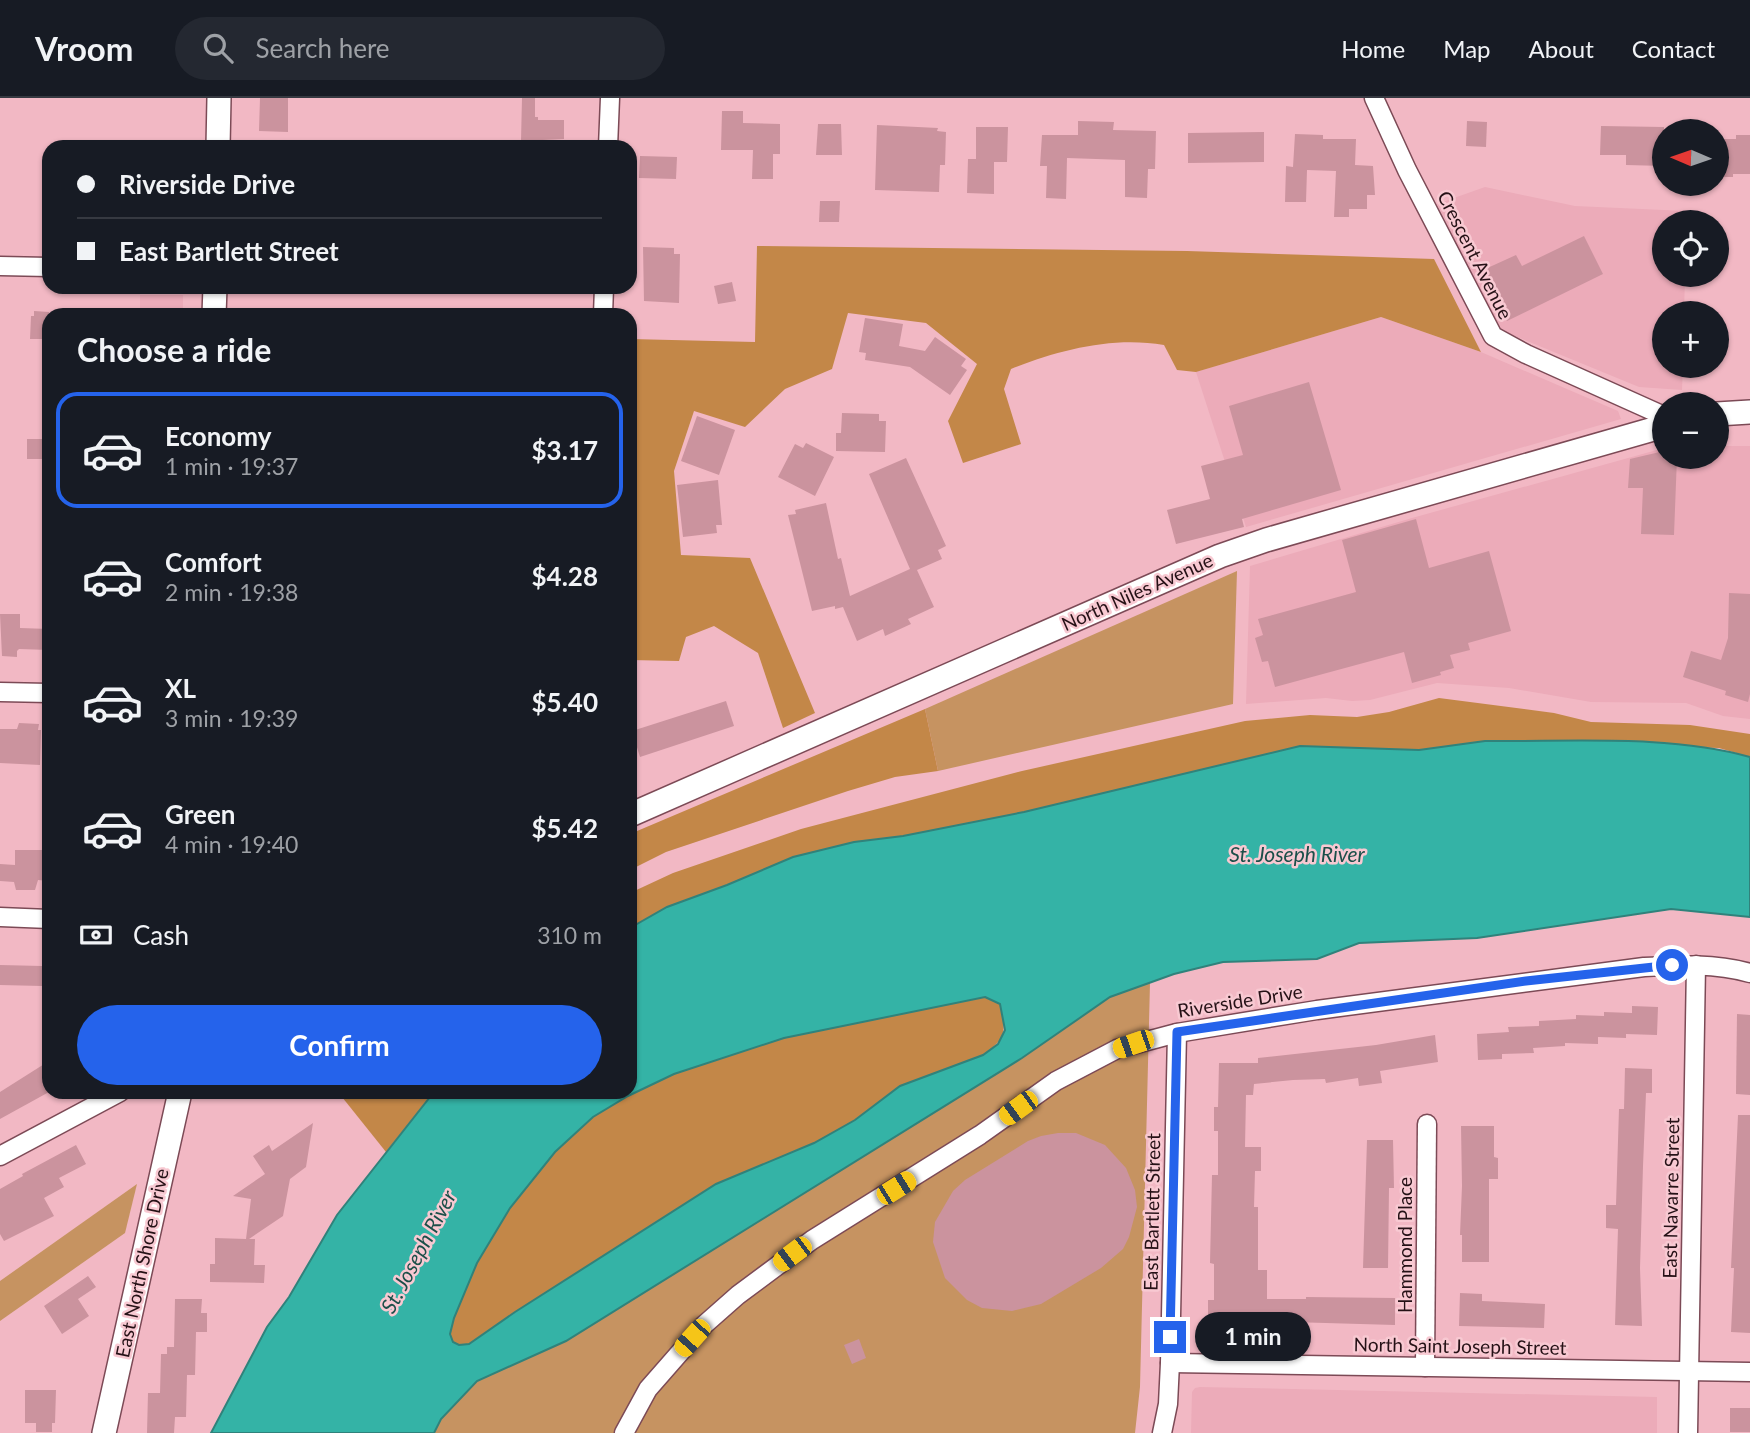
<!DOCTYPE html>
<meta charset="utf-8">
<style>
body{margin:0;font-family:Lato,sans-serif;background:#242831;color:#f1f3f6;height:100vh;display:flex;flex-direction:column;font-size:26px;white-space:nowrap}
*{box-sizing:border-box;margin:0}
p{font-size:23px;color:#9ea1a6}
.icon{flex:none;width:38px;height:38px;fill:none;stroke:currentColor;stroke-width:2;stroke-linecap:round;stroke-linejoin:round}
.map{position:relative;flex:1;overflow:hidden}
.details{position:absolute;left:42px;top:210px;width:595px;height:791px;display:flex;flex-direction:column;background:#171b24;border-radius:21px;box-shadow:0 2px 5px #0004}
.details>*{flex:none}
.banner{position:absolute;left:42px;top:42px;width:595px;height:154px;border-radius:21px;box-shadow:0 2px 5px #0004;display:grid;align-content:center;height:154px;padding:0 35px;background:#171b24}
.needle{width:46px;rotate:272deg}
.tools{position:absolute;left:1652px;top:21px;display:grid;gap:14px}
.tools a{display:grid;place-items:center;width:77px;height:77px;border-radius:50%;background:#171b24;box-shadow:0 2px 5px #0004;font-size:35px}
.end{position:absolute;width:32px;height:32px;margin:-16px;border:9px solid #2563eb;background:#fff;box-shadow:0 0 0 4px #fff}
.from{border-radius:50%}
.bubble{position:absolute;height:49px;border-radius:24px;background:#171b24;box-shadow:0 2px 5px #0004;font-size:23px;font-weight:700;line-height:49px;text-align:center}
.car{position:absolute;width:21px;height:42px;margin:-21px -10px;border-radius:9px;box-shadow:0 0 5px 2px #0007;background:linear-gradient(#f5c518 24%,#345 0 40%,#f5c518 0 76%,#345 0 86%,#f5c518 0)}
.banner b{display:flex;align-items:center;gap:24px;height:66px;font-size:26px}
.banner b+b{border-top:2px solid #363941}
.banner i{width:18px;height:18px;background:#f1f3f6}
ul{padding:0;list-style:none}
li{display:flex;align-items:center;gap:21px;height:116px;margin:0 14px 10px;padding:0 21px;border:4px solid transparent;border-radius:21px}
li div{flex:1}
li b{display:block;font-size:26px}
li em{font-style:normal;font-weight:700}
li.on{border-color:#2563eb}
li>.icon{width:63px;height:63px;stroke-width:1.5}
h2{padding:0 35px;font-size:32px;line-height:84px}
.pay{display:flex;align-items:center;gap:18px;height:77px;padding:0 35px;font-size:26px}
.pay p{margin-inline-start:auto}
.button{display:flex;gap:14px;margin-top:auto;padding:14px 35px}
.button a{flex:1;height:80px;border-radius:42px;background:#2563eb;color:#fff;font-size:28px;font-weight:700;line-height:80px;text-align:center}
header{display:flex;align-items:center;gap:42px;box-sizing:border-box;height:98px;padding:0 35px;background:#171b24;border-bottom:2px solid #363941}
header strong{font-size:33px}
nav{display:flex;gap:38px;margin-inline-start:auto;font-size:24px}
.search{width:490px;height:63px;background:#242831;display:flex;align-items:center;gap:18px;box-sizing:border-box;padding:0 24px;border-radius:38px;color:#9ea1a6;font-size:26px}
.map>svg:first-child{display:block}
.built{fill:#ecabb9}
.green{fill:#c69361}
.forest{fill:#c38748}
.water{fill:#34b3a6;stroke:#30827b;stroke-width:2;fill-rule:evenodd}
.building{fill:#cb939e}
.lines{fill:none;stroke-linecap:round;stroke-linejoin:round}
.minor-casing{stroke:#7c4a56;stroke-width:21}
.tertiary-casing{stroke:#7c4a56;stroke-width:26}
.minor{stroke:#fff;stroke-width:18}
.tertiary{stroke:#fff;stroke-width:23}
.route{stroke:#2563eb;stroke-width:9}
.labels{text-anchor:middle;stroke-width:5;stroke-linejoin:round;paint-order:stroke}
.street-label{font-size:19px;fill:#251116;stroke:#f8c9d2}
.water-label{font-size:21px;font-style:italic;fill:#1b4f49;stroke:#f8c9d2}
</style>
<header>
<strong>Vroom</strong>
<div class="search"><svg class="icon" aria-label="search" viewBox="0 0 24 24"><circle cx="10" cy="10" r="6"/><path d="M15 15l6 6"/></svg>Search here</div>
<nav><a>Home</a><a>Map</a><a>About</a><a>Contact</a></nav>
</header>
<div class="map">
<svg width="1750" height="1335" viewBox="0 0 1750 1335">
<rect width="100%" height="100%" fill="#f2b8c4"/>
<!-- built -->
<g class="built">
<polygon points="1485,89 1575,108 1686,113 1686,124 1664,124 1664,177 1685,177 1684,215 1664,215 1664,268 1683,268 1682,292 1639,289 1503,233 1498,228 1437,106"/>
<rect x="140" y="197" width="43" height="20"/>
<polygon points="1381,219 1481,254 1618,313 1621,321 1246,429 1196,274"/>
<polygon points="1717,348 1750,348 1750,621 1723,618 1686,605 1591,604 1509,590 1437,585 1370,602 1352,603 1326,600 1246,606 1250,468 1412,420 1664,350 1664,359 1717,359"/>
<polygon points="1200,1289 1657,1299 1657,1335 1191,1335 1192,1294 1195,1290"/>
</g>
<!-- green -->
<g class="green">
<polygon points="1237,473 1233,606 938,673 925,611"/>
<polygon points="1150,885 1140,1289 1135,1335 434,1335 441,1321 457,1304 477,1165 1055,937 1109,899"/>
<polygon points="137,1086 125,1135 0,1223 0,1183"/>
</g>
<!-- forest -->
<g class="forest">
<path d="M757,148l430,5 247,8 47,93 -100,-35 -185,55 -19,-2 -13,-25c-51,-9 -106,5 -153,24l-7,20 17,55 -58,19 -15,-42 29,-57 -51,-41 -78,-10 -16,56 -47,20 -40,38 -51,-16 -20,60 7,84 69,3 65,155 -32,15 -25,-75 -44,-27 -28,11 -7,24 -49,-1v-321l125,3z"/>
<polygon points="1439,600 1554,615 1591,624 1690,627 1750,636 1750,659 1719,650 1485,643 1419,652 1300,648 1024,714 903,738 854,744 793,759 727,787 667,809 630,830 630,795 673,775 801,731 1022,673 1245,623 1310,617 1357,619 1389,614"/>
<polygon points="925,611 938,673 895,679 848,693 666,754 630,772 630,736"/>
<path d="M985,899l15,7c6,28 7,34 -17,51l-128,65 -41,23 -98,41 -201,128 -46,32 -11,1 -5,-3 -3,-8 4,-16 23,-55 33,-55 45,-56 37,-35 36,-21 46,-22 110,-36z"/>
<polygon points="338,994 434,994 386,1054"/>
</g>
<!-- water -->
<path class="water" d="M1485,643c83,1 186,-7 265,16v160l-79,-8 -194,29 -118,5 -42,16 -94,3 -49,12 -64,23 -88,61 -456,283 -89,40 -36,38 -7,14h-223l56,-106 22,-30 48,-82 97,-123h196v-164l37,-21 60,-22 66,-28 61,-15 49,-6 121,-24 276,-66 119,4zM985,899l15,7 5,26 -7,14 -15,11 -83,31 -45,34 -41,23 -98,41 -201,128 -46,32 -10,1 -6,-3 -3,-8 4,-16 23,-55 33,-55 45,-56 38,-35 35,-21 46,-22 110,-36z"/>
<!-- building -->
<g class="building">
<polygon points="260,0 288,0 288,34 259,33"/>
<polygon points="522,0 535,0 535,19 538,19 538,22 564,22 564,41 521,43"/>
<polygon points="722,13 743,13 743,25 780,26 780,56 773,56 773,81 752,81 753,52 721,52"/>
<polygon points="1078,23 1114,24 1113,32 1156,33 1155,71 1148,71 1147,100 1125,99 1125,62 1067,60 1066,101 1046,100 1047,68 1040,68 1042,37 1078,37"/>
<polygon points="1467,23 1487,24 1486,49 1466,48"/>
<polygon points="818,26 841,26 842,57 816,57"/>
<polygon points="877,27 938,30 937,33 946,34 945,67 940,67 939,94 875,92"/>
<polygon points="1601,28 1664,29 1664,68 1626,67 1626,57 1600,57"/>
<polygon points="976,29 1008,29 1007,64 994,64 994,96 967,95 968,61 976,61"/>
<polygon points="1264,34 1264,64 1188,65 1188,35"/>
<polygon points="1295,36 1323,37 1323,41 1356,41 1355,67 1373,68 1375,97 1367,97 1367,111 1349,111 1349,119 1334,119 1336,73 1307,72 1306,104 1285,104 1286,68 1293,69"/>
<polygon points="1736,37 1750,37 1750,76 1733,76 1733,79 1717,79 1717,41 1736,41"/>
<polygon points="640,58 677,59 676,81 639,80"/>
<polygon points="820,103 840,103 839,124 819,124"/>
<polygon points="1584,138 1603,176 1507,223 1483,172 1516,157 1522,168"/>
<polygon points="643,149 674,150 674,156 680,156 679,205 644,203"/>
<polygon points="732,184 736,203 718,206 714,188"/>
<polygon points="34,213 49,214 49,241 30,241 31,218 34,218"/>
<polygon points="865,220 903,226 899,248 925,253 935,239 966,261 961,268 967,272 950,297 910,269 865,262 866,255 859,254"/>
<polygon points="1309,284 1341,392 1242,421 1244,429 1176,446 1167,412 1210,401 1201,368 1243,357 1229,308"/>
<polygon points="842,315 879,316 879,323 886,323 885,354 836,353 836,335 841,335"/>
<polygon points="697,318 735,332 719,377 681,363"/>
<rect x="27" y="341" width="22" height="20"/>
<polygon points="806,345 834,359 815,398 778,379 795,346 803,350"/>
<polygon points="1664,353 1664,359 1677,359 1674,437 1641,436 1643,390 1628,390 1630,361"/>
<polygon points="906,360 946,448 938,452 942,461 917,472 934,509 908,521 911,526 885,538 883,531 857,543 843,509 835,511 835,508 812,513 788,417 796,416 795,412 826,405 838,461 841,460 850,498 910,471 869,376"/>
<polygon points="718,382 722,427 716,427 717,435 683,439 677,387"/>
<polygon points="1416,421 1429,470 1489,453 1511,533 1468,545 1470,552 1450,557 1454,570 1440,574 1441,577 1412,585 1404,554 1275,589 1268,563 1262,564 1255,540 1263,537 1258,521 1356,494 1342,442"/>
<polygon points="1729,495 1750,496 1750,596 1748,604 1725,597 1726,593 1683,579 1691,553 1721,562 1728,540"/>
<polygon points="0,516 20,516 20,530 49,531 49,552 19,551 17,553 17,559 2,558"/>
<polygon points="726,603 734,628 640,659 632,633"/>
<polygon points="19,625 39,626 38,632 41,632 40,667 0,665 0,631 17,631"/>
<polygon points="15,752 49,752 49,783 38,782 35,792 16,792 14,784 0,783 0,766 15,767"/>
<polygon points="0,867 42,868 42,888 0,887"/>
<polygon points="1632,908 1658,909 1657,937 1626,936 1626,940 1598,939 1598,946 1565,945 1565,948 1533,950 1534,955 1502,956 1502,961 1478,962 1477,936 1509,934 1508,929 1539,928 1539,923 1576,921 1576,917 1604,918 1604,914 1632,915"/>
<polygon points="1737,916 1750,917 1750,997 1736,996"/>
<polygon points="1435,937 1438,964 1380,973 1382,985 1359,988 1358,980 1326,985 1325,981 1293,982 1254,986 1253,997 1246,997 1245,1049 1261,1049 1261,1073 1255,1073 1254,1109 1258,1109 1258,1172 1267,1172 1267,1201 1306,1201 1306,1199 1395,1200 1395,1227 1291,1224 1291,1228 1244,1227 1244,1232 1208,1231 1208,1202 1214,1202 1214,1166 1210,1165 1212,1077 1218,1077 1218,1033 1214,1033 1214,1009 1218,1009 1219,965 1258,965 1258,960 1376,947"/>
<polygon points="49,963 49,994 0,1021 0,994"/>
<polygon points="1625,970 1652,971 1652,995 1646,995 1643,1068 1640,1170 1642,1228 1615,1227 1618,1131 1606,1130 1606,1107 1616,1107 1619,1011 1624,1011"/>
<polygon points="1738,1017 1750,1017 1750,1235 1731,1234 1734,1170 1731,1170"/>
<polygon points="313,1025 306,1069 290,1081 283,1118 249,1141 255,1141 254,1167 265,1167 264,1185 210,1184 210,1166 215,1166 215,1140 246,1141 251,1101 233,1098 265,1076 253,1058 269,1047 272,1053"/>
<polygon points="1461,1028 1494,1028 1494,1059 1498,1060 1498,1081 1489,1081 1489,1164 1462,1164 1462,1137 1460,1137 1462,1088"/>
<polygon points="1058,1035 1076,1035 1105,1047 1126,1070 1135,1092 1137,1109 1129,1139 1123,1151 1101,1170 1041,1206 1012,1213 982,1210 967,1202 945,1180 933,1144 935,1124 953,1093 965,1082 1028,1043 1041,1038"/>
<polygon points="1367,1042 1393,1042 1394,1090 1389,1090 1388,1170 1363,1170"/>
<polygon points="76,1047 86,1066 59,1080 64,1089 44,1100 54,1118 4,1143 0,1136 0,1091 23,1078 22,1076"/>
<polygon points="88,1178 96,1189 78,1201 89,1218 62,1236 44,1208"/>
<polygon points="1460,1195 1482,1196 1482,1203 1545,1206 1544,1230 1459,1228"/>
<polygon points="175,1201 202,1201 201,1215 207,1215 207,1234 196,1234 195,1277 187,1277 186,1319 175,1319 174,1335 147,1335 148,1295 160,1295 161,1256 167,1256 167,1249 174,1249"/>
<polygon points="859,1241 866,1260 852,1266 844,1247"/>
<polygon points="25,1292 56,1292 55,1325 52,1325 52,1334 36,1334 36,1325 25,1325"/>
<rect x="1730" y="1310" width="20" height="24"/>
</g>
<g class="lines">
<defs>
<g id="minor">
<polyline points="1374,0 1407,72 1493,238 1526,256 1664,318"/>
<polyline points="608,49 610,0"/>
<polyline points="0,168 49,169"/>
<polyline points="603,217 604,189"/>
<polyline points="0,594 49,595"/>
<polyline points="0,819 49,821"/>
<polyline points="0,1058 120,994"/>
<polyline points="1170,1265 1750,1274"/>
<polyline points="1425,1269 1427,1026"/>
<path d="M624,1335l24,-44 56,-64 34,-30 74,-55 168,-105 76,-54 61,-32 60,-16 140,-23 327,-43c36,-2 71,-4 106,6"/>
<polyline points="1162,1335 1168,1306 1170,1265 1177,935"/>
<polyline points="1688,1335 1696,867"/>
</g>
<g id="tertiary">
<polyline points="218,49 219,0"/>
<polyline points="214,217 215,189"/>
<polyline points="1717,316 1750,314"/>
<polyline points="630,717 1220,458 1266,442 1664,328"/>
<polyline points="104,1335 180,994"/>
</g>
</defs>
<!-- minor casing -->
<use href="#minor" class="minor-casing"/>
<!-- tertiary casing -->
<use href="#tertiary" class="tertiary-casing"/>
<!-- minor -->
<use href="#minor" class="minor"/>
<!-- tertiary -->
<use href="#tertiary" class="tertiary"/>
</g>
<g class="lines">
<!-- route -->
<polyline class="route" points="1170,1239 1177,934 1526,883 1672,867"/>
</g>
<g class="labels">
<!-- street labels -->
<g class="street-label">
<text transform="translate(1475 157) rotate(63)" y="7">Crescent Avenue</text>
<text transform="translate(1137 494) rotate(-24)" y="7">North Niles Avenue</text>
<text transform="translate(1240 903) rotate(-9)" y="7">Riverside Drive</text>
<text transform="translate(1671 1100) rotate(-89)" y="7">East Navarre Street</text>
<text transform="translate(1152 1114) rotate(-89)" y="7">East Bartlett Street</text>
<text transform="translate(1405 1147) rotate(-90)" y="7">Hammond Place</text>
<text transform="translate(142 1165) rotate(-78)" y="7">East North Shore Drive</text>
<text transform="translate(1460 1248) rotate(1)" y="7">North Saint Joseph Street</text>
</g>
<!-- water labels -->
<g class="water-label">
<text x="1297" y="764">St. Joseph River</text>
<text transform="translate(419 1154) rotate(-62)" y="7">St. Joseph River</text>
</g>
</g>
</svg>
<div class="tools">
<a><svg class="needle" viewBox="-14 -14 28 28"><path d="M0-13l5 13h-10z" fill="#e53935"/><path d="M0 13l5-13h-10z" fill="#9ea1a6"/></svg></a>
<a><svg class="icon" aria-label="locate" viewBox="0 0 24 24"><circle cx="12" cy="12" r="6"/><path d="M12 2v4M12 18v4M2 12h4M18 12h4"/></svg></a>
<a>+</a>
<a>−</a>
</div>
<i class="end from" style="left:1672px;top:867px"></i>
<i class="end" style="left:1170px;top:1239px"></i>
<div class="bubble" style="left:1195px;top:1214px;width:116px">1 min</div>
<i class="car" style="left:1133px;top:946px;rotate:251deg"></i>
<i class="car" style="left:1018px;top:1010px;rotate:234deg"></i>
<i class="car" style="left:896px;top:1090px;rotate:58deg"></i>
<i class="car" style="left:792px;top:1156px;rotate:233deg"></i>
<i class="car" style="left:692px;top:1240px;rotate:222deg"></i>
<div class="banner">
<b><i class="from"></i>Riverside Drive</b>
<b><i></i>East Bartlett Street</b>
</div>
<section class="details">
<h2>Choose a ride</h2>
<ul>
<li class="on"><svg class="icon" aria-label="car" viewBox="0 0 24 24"><path d="M5 17H2v-5l4-1 3-4h7l3 4 3 1v5h-3M9 17h6M6 11h13"/><circle cx="7" cy="17" r="2"/><circle cx="17" cy="17" r="2"/></svg><div><b>Economy</b><p>1 min · 19:37</p></div><em>$3.17</em></li>
<li><svg class="icon" aria-label="car" viewBox="0 0 24 24"><path d="M5 17H2v-5l4-1 3-4h7l3 4 3 1v5h-3M9 17h6M6 11h13"/><circle cx="7" cy="17" r="2"/><circle cx="17" cy="17" r="2"/></svg><div><b>Comfort</b><p>2 min · 19:38</p></div><em>$4.28</em></li>
<li><svg class="icon" aria-label="car" viewBox="0 0 24 24"><path d="M5 17H2v-5l4-1 3-4h7l3 4 3 1v5h-3M9 17h6M6 11h13"/><circle cx="7" cy="17" r="2"/><circle cx="17" cy="17" r="2"/></svg><div><b>XL</b><p>3 min · 19:39</p></div><em>$5.40</em></li>
<li><svg class="icon" aria-label="car" viewBox="0 0 24 24"><path d="M5 17H2v-5l4-1 3-4h7l3 4 3 1v5h-3M9 17h6M6 11h13"/><circle cx="7" cy="17" r="2"/><circle cx="17" cy="17" r="2"/></svg><div><b>Green</b><p>4 min · 19:40</p></div><em>$5.42</em></li>
</ul>
<div class="pay"><svg class="icon" aria-label="cash" viewBox="0 0 24 24"><path d="M3 7h18v10H3z"/><circle cx="12" cy="12" r="2"/></svg>Cash<p>310 m</p></div>
<div class="button"><a>Confirm</a></div>
</section>
</div>
